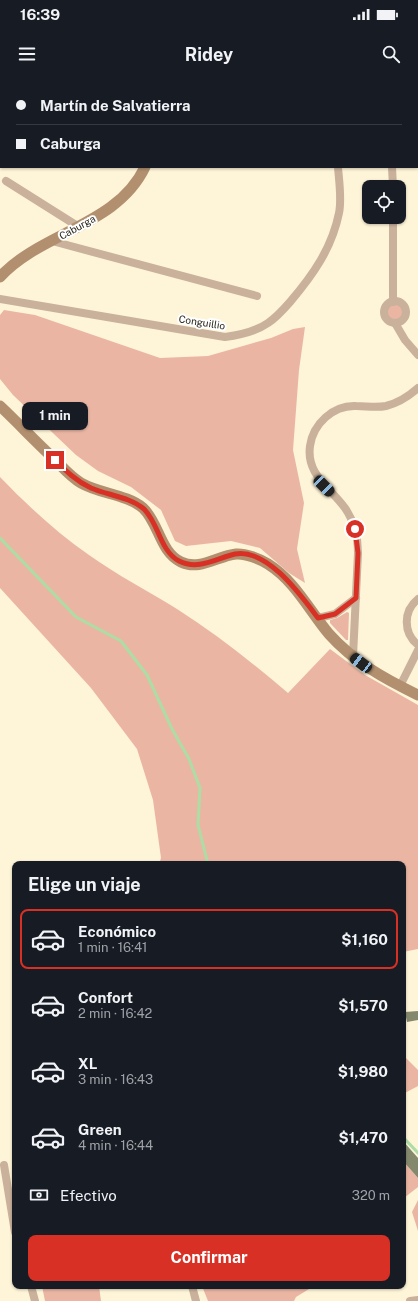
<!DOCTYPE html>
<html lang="es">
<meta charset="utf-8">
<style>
body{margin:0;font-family:"Public Sans",sans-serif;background:#20242c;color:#f1f3f6;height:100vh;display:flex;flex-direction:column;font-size:15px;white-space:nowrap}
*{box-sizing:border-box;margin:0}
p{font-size:13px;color:#9ea1a6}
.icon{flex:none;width:22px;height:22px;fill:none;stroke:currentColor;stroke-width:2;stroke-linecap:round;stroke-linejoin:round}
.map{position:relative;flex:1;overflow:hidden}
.panel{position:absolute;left:12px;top:781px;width:394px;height:428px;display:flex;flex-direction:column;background:#171b24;border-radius:8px;box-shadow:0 1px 3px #0004}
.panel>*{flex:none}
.top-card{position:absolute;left:0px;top:0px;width:418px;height:88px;box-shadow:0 1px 3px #0004;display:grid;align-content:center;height:88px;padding:0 16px;background:#171b24}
.fabs{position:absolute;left:362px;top:100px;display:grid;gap:8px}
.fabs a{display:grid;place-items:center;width:44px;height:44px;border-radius:8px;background:#171b24;box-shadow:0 1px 3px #0004;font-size:20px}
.end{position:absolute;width:18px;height:18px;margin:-9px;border:5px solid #d93025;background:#fff;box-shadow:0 0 0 2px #fff}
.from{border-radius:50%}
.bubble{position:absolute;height:28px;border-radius:8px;background:#171b24;box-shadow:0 1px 3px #0004;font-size:13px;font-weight:700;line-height:28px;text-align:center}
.car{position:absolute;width:12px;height:24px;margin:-12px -6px;border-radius:5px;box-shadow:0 0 3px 1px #0007;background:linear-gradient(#222 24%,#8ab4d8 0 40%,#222 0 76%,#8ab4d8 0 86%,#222 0)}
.top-card b{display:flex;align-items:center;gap:14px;height:38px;font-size:15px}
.top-card b+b{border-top:1px solid #363941}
.top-card i{width:10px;height:10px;background:#f1f3f6}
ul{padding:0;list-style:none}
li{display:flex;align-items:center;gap:12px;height:60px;margin:0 8px 6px;padding:0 8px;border:2px solid transparent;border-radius:8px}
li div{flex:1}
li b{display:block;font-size:15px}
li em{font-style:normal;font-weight:700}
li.selected{border-color:#d93025}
li>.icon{width:36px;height:36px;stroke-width:1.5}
h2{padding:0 16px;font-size:18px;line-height:48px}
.pay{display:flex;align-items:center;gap:10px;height:44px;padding:0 16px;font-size:15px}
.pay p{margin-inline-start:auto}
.cta{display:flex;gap:8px;margin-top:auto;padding:8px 16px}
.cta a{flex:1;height:46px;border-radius:8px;background:#d93025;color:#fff;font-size:16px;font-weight:700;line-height:46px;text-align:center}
.status{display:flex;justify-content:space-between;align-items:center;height:28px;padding:0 20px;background:#171b24;direction:ltr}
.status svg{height:11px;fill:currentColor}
header{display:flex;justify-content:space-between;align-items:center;height:52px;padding:0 16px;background:#171b24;font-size:18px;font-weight:700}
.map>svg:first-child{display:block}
.green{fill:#eab6a3}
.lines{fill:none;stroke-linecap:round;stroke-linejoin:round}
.stream{stroke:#addda5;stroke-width:3}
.building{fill:#84896e}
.street{stroke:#c9b19b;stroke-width:8}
.secondary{stroke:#b2906f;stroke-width:11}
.route{stroke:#d93025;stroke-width:5}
.labels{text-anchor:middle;stroke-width:4;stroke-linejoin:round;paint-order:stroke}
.street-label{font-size:10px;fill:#221e14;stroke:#fff}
</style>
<div class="status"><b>16:39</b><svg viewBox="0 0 49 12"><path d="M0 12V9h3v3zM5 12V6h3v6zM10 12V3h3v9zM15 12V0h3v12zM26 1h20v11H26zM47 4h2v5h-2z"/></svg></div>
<header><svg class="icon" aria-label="menu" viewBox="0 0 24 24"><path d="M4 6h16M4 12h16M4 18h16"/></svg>Ridey<svg class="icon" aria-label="search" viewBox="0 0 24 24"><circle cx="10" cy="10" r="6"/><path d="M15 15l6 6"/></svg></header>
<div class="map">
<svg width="418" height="1221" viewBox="0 0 418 1221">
<rect width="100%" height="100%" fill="#fef4d8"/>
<!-- green -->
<g class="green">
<circle cx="395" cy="232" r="9"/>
<polygon points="4,230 35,235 160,278 208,276 271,258 293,249 305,247 299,290 293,370 304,423 297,469 305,503 289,493 260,468 231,461 186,466 175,461 161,430 131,407 98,391 76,375 13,315 0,299 0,235"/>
<path d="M0,397c27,28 57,56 89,78 28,20 59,36 88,54 39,25 76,54 111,84l42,-44 35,26 53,30v244l-15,3v-88h-244l2,-6 -8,-58 -16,-51 -46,-61 -91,-100z"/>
<polygon points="347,532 349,533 348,560 346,560 330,543 330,540 337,538"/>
<polygon points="403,975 418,990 418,1006 403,1014"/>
<polygon points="403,1081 418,1098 418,1107 404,1118"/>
<polygon points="418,1120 418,1151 412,1132"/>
<polygon points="42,1206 99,1206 101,1221 45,1221"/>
<polygon points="202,1206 314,1206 296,1217 294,1221 208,1221"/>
</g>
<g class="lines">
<!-- stream -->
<g class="stream">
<polyline points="0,458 76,537 121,561 147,595 172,649 189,679 200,708 198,745 208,784"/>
<polyline points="403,1057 418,1073"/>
</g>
</g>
<!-- building -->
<g class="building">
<polygon points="418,931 418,940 407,942 405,932"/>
<polygon points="403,1061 418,1078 418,1098 403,1081"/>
</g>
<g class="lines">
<!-- street -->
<g class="street">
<polyline points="335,0 335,1"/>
<polyline points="30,1 31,0"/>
<polyline points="392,87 393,107"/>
<polyline points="6,101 79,147"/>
<polyline points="52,161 257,216"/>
<path d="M0,219l225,38c15,-2 30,-5 43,-14 9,-6 15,-13 22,-21 23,-27 42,-54 49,-89 3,-14 0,-32 -1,-46"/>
<circle cx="395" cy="232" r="11"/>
<polyline points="393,222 393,137"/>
<polyline points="395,243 405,260 418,275"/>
<path d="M418,519c-15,12 -15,34 0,46"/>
<polyline points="318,538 335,534 356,518"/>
<path d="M353,576l5,-103c0,-16 -4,-32 -13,-45 -15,-21 -39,-33 -35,-62 3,-22 23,-41 46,-40 10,0 20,2 30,0 12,-3 23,-10 32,-18"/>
<polyline points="400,606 418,570"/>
<polyline points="4,1085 15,1152"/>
<polyline points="31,1206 35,1221"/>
<polyline points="192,1206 196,1221"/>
<polyline points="410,1221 418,1220"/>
</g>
<!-- secondary -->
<g class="secondary">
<polyline points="147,0 147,1"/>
<path d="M0,197c41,-45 117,-51 145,-110"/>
<path d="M0,326c17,16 33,33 50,49 10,9 19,21 31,28 19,11 45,11 62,25 16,15 17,44 38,54 19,9 36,-6 55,-8 9,-1 24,5 32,10 27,17 41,46 61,70 25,28 56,45 89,61"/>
</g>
</g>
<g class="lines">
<!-- route -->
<path class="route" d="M55,380c11,11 21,21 36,28 16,7 39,9 53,21 15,15 16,42 35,52 20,10 38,-3 56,-7 33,-6 67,43 83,64l17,-4 21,-16 2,-45 -3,-24"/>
</g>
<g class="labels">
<!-- street labels -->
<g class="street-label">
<text transform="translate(77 147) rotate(-29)" y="4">Caburga</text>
<text transform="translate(202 242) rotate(9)" y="4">Conguillio</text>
</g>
</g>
</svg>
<div class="fabs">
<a><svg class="icon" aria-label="locate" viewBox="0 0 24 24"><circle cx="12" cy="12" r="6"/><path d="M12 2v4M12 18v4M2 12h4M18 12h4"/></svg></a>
</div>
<i class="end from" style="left:355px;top:449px"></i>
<i class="end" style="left:55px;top:380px"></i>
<div class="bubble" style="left:22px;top:322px;width:66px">1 min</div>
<i class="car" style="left:324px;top:406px;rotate:135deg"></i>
<i class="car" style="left:361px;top:583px;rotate:307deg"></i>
<div class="top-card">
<b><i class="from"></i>Martín de Salvatierra</b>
<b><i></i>Caburga</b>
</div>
<section class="panel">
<h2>Elige un viaje</h2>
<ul>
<li class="selected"><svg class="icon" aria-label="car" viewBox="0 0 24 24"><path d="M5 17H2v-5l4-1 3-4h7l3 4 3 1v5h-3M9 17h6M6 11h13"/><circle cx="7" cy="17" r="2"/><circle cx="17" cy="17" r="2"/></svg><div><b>Económico</b><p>1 min · 16:41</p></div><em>$1,160</em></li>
<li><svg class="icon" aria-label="car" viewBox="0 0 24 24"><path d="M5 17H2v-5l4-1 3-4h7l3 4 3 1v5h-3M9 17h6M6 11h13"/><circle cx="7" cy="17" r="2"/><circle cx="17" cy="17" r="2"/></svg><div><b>Confort</b><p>2 min · 16:42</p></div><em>$1,570</em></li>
<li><svg class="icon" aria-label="car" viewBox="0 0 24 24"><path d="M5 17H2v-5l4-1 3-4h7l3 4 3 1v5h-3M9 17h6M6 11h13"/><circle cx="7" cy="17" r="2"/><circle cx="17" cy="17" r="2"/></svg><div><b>XL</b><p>3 min · 16:43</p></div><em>$1,980</em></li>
<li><svg class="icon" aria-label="car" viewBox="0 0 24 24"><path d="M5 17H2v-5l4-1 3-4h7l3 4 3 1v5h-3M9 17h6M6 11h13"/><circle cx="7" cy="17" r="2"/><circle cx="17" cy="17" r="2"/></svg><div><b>Green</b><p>4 min · 16:44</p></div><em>$1,470</em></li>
</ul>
<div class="pay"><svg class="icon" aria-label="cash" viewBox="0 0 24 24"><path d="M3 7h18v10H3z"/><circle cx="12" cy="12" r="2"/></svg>Efectivo<p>320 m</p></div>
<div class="cta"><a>Confirmar</a></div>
</section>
</div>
